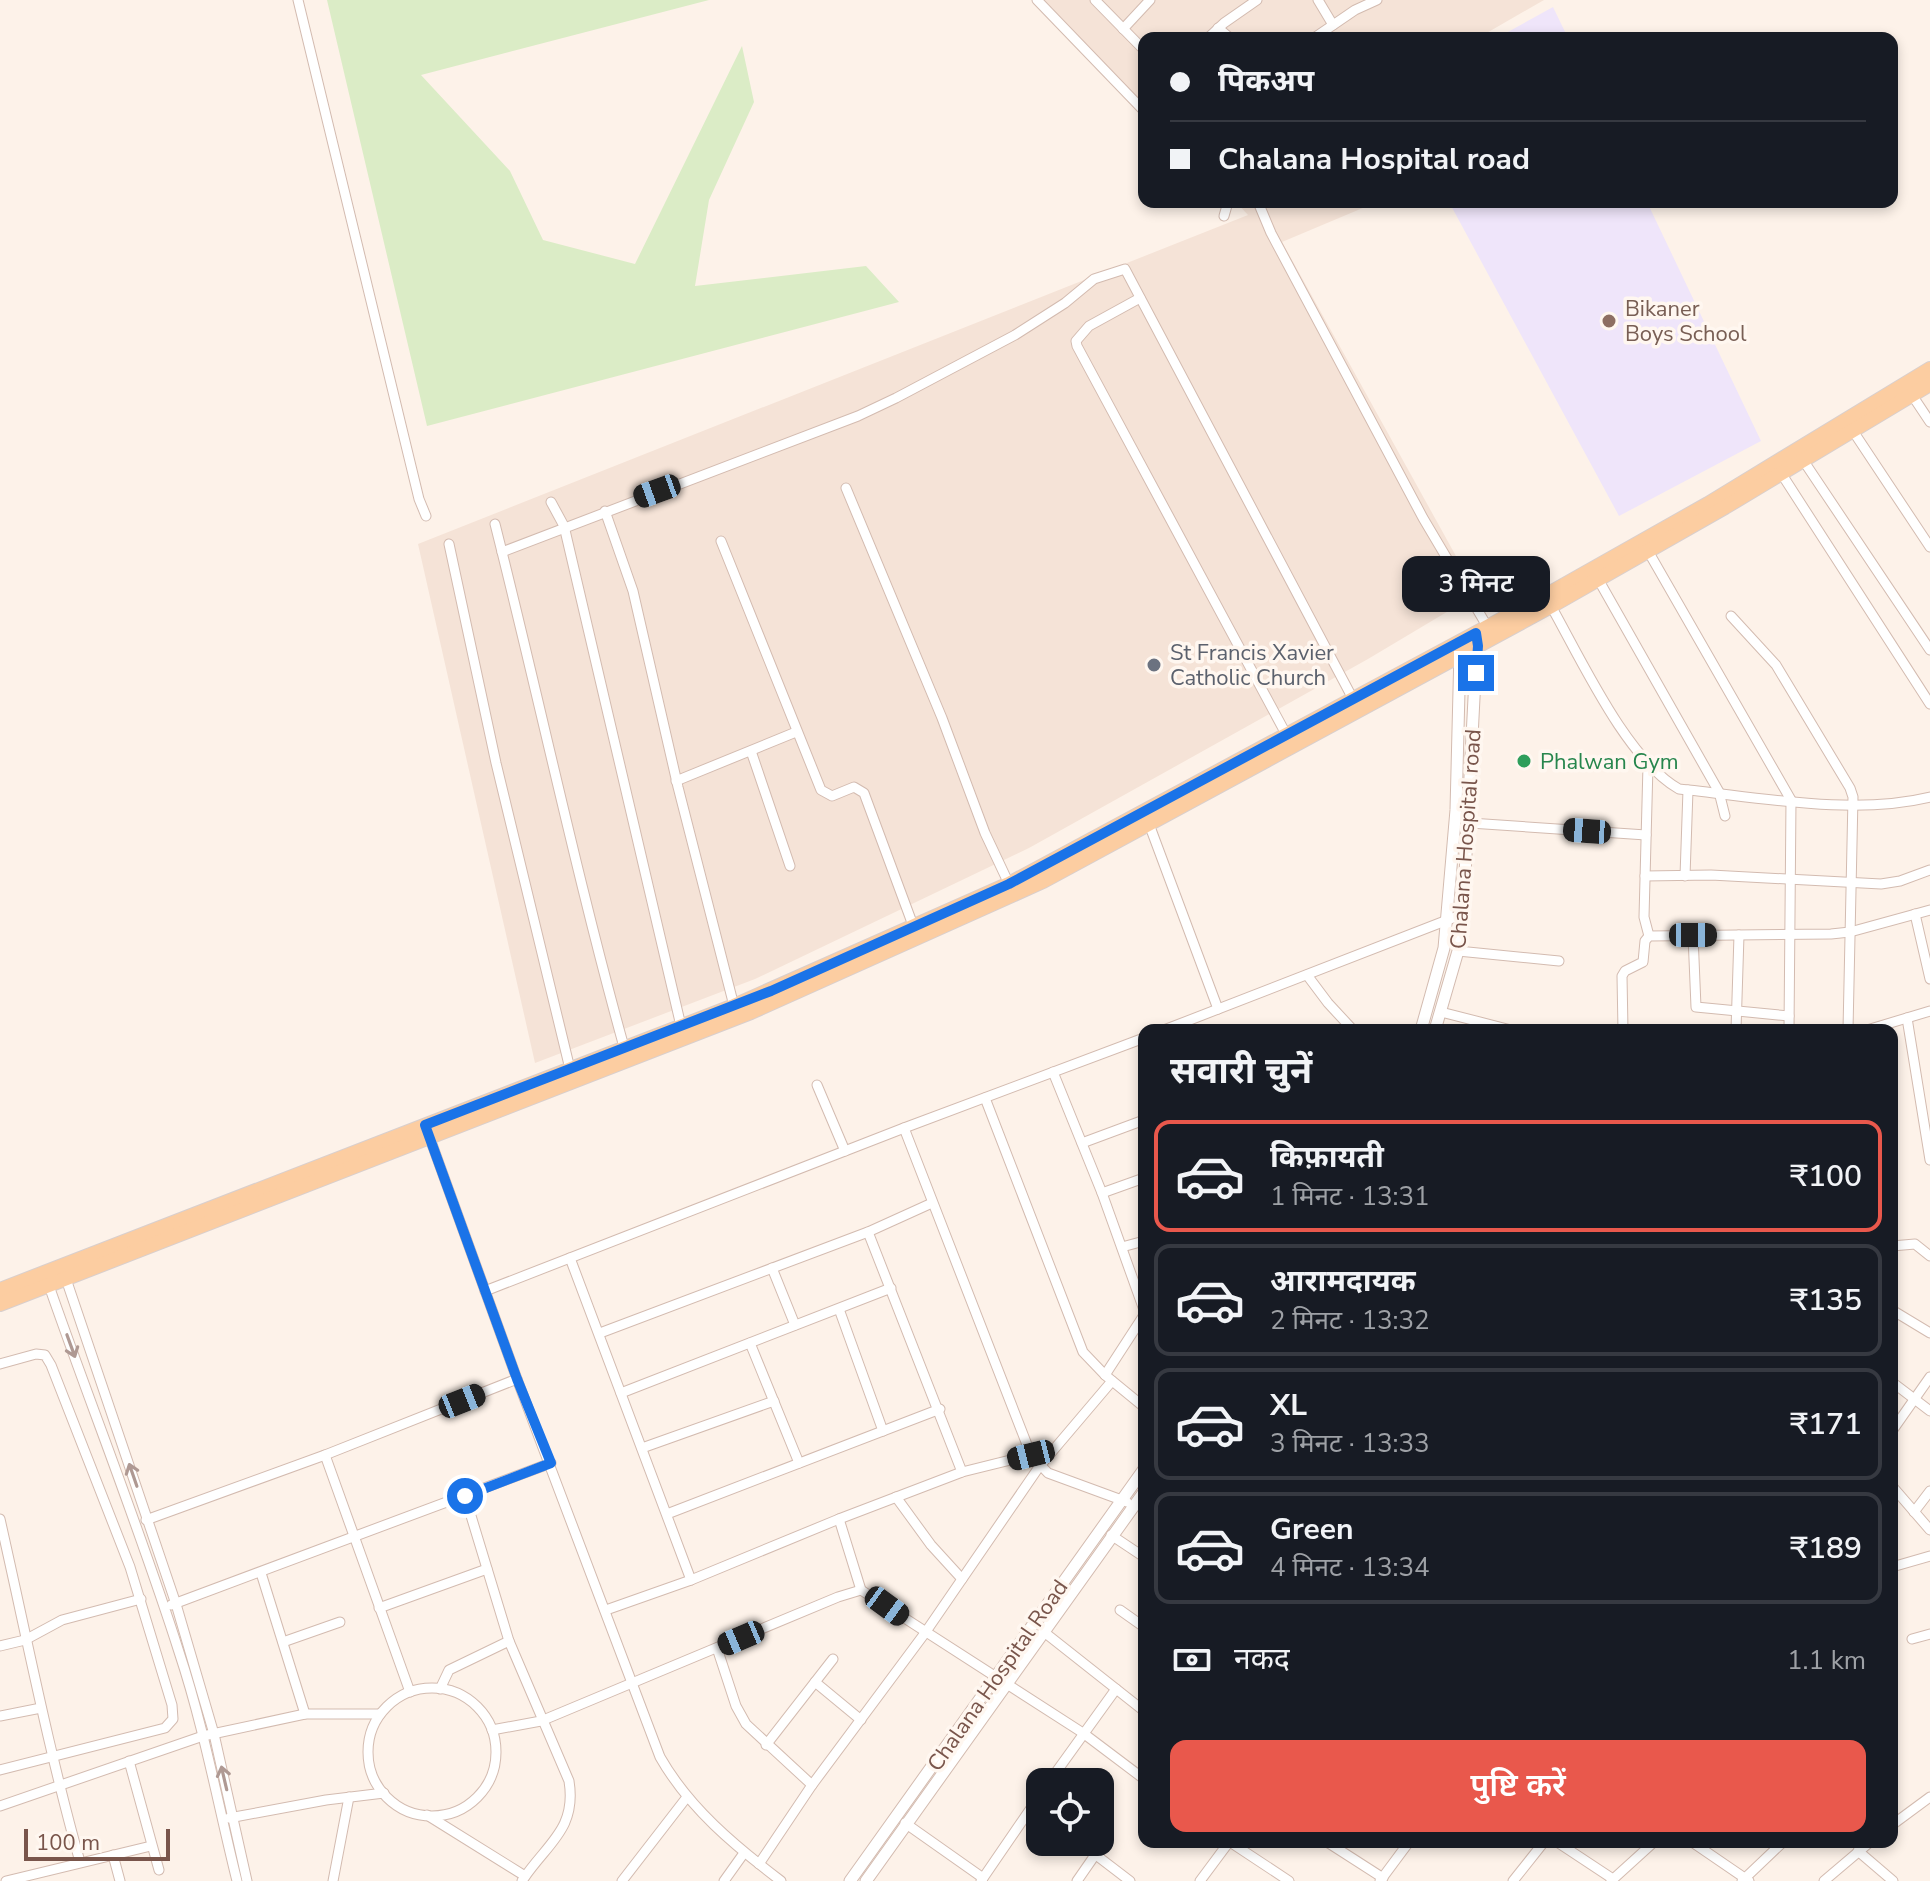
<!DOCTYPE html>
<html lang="hi">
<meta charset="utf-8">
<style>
body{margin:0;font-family:"Nunito Sans","Noto Sans Devanagari",sans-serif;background:#242831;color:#f1f3f6;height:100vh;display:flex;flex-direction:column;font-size:30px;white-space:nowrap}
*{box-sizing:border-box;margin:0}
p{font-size:26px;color:#9ea1a6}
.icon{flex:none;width:44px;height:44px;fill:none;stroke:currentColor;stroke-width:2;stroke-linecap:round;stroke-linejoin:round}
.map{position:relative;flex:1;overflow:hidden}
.details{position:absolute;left:1138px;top:1024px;width:760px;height:824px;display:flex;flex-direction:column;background:#171b24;border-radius:16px;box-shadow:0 4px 12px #0003}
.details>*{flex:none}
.top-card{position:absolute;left:1138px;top:32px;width:760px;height:176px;border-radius:16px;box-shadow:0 4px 12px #0003;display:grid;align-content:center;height:176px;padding:0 32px;background:#171b24}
.controls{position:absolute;left:1026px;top:1768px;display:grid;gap:16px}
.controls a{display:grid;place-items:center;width:88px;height:88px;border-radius:16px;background:#171b24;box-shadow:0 4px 12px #0003;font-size:40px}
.scale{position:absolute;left:24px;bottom:20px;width:146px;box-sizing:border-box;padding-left:8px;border:4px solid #79554b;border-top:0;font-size:22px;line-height:28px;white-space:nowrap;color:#79554b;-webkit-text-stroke:6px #fff7f0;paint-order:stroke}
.end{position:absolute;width:36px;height:36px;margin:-18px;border:10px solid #1a73e8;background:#fff;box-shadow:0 0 0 4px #fff}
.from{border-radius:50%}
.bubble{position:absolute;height:56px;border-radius:16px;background:#171b24;box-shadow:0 4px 12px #0003;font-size:26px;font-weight:600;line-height:56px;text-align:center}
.car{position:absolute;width:24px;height:48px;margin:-24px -12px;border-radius:10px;box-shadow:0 0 6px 2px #0007;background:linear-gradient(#222 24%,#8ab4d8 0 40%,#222 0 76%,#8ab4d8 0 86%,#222 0)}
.top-card b{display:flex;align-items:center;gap:28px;height:76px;font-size:30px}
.top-card b+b{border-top:2px solid #363941}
.top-card i{width:20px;height:20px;background:#f1f3f6}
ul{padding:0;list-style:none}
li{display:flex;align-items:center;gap:24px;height:112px;margin:0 16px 12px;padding:0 16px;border:4px solid #363941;border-radius:16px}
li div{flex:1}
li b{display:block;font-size:30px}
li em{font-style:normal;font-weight:600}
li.active{border-color:#e9584c}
li>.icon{width:72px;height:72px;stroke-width:1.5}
h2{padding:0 32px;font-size:36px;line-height:96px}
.pay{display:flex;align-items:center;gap:20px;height:88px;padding:0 32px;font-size:30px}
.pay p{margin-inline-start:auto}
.button{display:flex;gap:16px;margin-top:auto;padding:16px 32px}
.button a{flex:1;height:92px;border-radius:16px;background:#e9584c;color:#fff;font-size:32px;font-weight:600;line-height:92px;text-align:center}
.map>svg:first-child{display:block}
.residential{fill:#f5e3d7}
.education{fill:#efe5fa}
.green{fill:#dbecc6}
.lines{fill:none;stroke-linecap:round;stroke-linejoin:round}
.minor-casing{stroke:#d3bbb0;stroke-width:11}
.tertiary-casing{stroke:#d3bbb0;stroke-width:13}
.primary-casing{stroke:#d9cfcd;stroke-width:16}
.minor{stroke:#fff;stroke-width:9}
.tertiary{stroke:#fff;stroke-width:11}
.primary{stroke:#fccda1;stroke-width:14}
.oneway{stroke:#af9993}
.route{stroke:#1a73e8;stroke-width:10}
.education-dot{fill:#8d6e63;stroke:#fff7f0;stroke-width:3}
.worship-dot{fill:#6b7280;stroke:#fff7f0;stroke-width:3}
.leisure-dot{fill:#2e9e5b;stroke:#fff7f0;stroke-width:3}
.labels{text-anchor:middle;stroke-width:7;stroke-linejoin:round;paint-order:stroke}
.education-label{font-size:22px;fill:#785e54;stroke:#fff7f0;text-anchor:start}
.worship-label{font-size:22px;fill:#5b616d;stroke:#fff7f0;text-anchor:start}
.leisure-label{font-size:22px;fill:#27864d;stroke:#fff7f0;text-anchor:start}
.street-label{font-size:22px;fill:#79554b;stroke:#fff7f0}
</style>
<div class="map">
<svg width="1930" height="1881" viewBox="0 0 1930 1881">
<rect width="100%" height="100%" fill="#fdf2e9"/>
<!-- residential -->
<g class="residential">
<polygon points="1044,0 1544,0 1478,38 1144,38 1144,105"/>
<polygon points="1236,202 1377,202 1282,242 1477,594 1368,659 1029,848 755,979 535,1063 418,544 1248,215"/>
</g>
<!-- education -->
<g class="education">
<polygon points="1553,7 1568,38 1497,38"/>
<polygon points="1449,202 1647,202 1761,441 1619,516"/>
</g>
<!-- green -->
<polygon class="green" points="327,0 709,0 421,75 510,171 543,240 635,264 742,46 754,102 709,200 695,286 866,266 899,302 427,426"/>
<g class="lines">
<defs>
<g id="minor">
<polyline points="298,0 419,499 426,516"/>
<polyline points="1037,0 1144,111"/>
<polyline points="1095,0 1144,50"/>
<polyline points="1318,0 1333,25"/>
<polyline points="1218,28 1230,38"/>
<polyline points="1123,29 1150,0"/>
<polyline points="1208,38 1224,23 1257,0"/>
<polyline points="1314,38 1355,10 1377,0"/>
<polyline points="1258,202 1271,233 1423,518 1487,626"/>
<polyline points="1224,216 1228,202"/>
<polyline points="1140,298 1089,326 1076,341 1077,346 1286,734"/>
<polyline points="1912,395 1930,422"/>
<polyline points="1853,431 1930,547"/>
<polyline points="1801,457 1930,650"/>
<polyline points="1781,473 1930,704"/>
<polyline points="846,488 942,718 985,833 1009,884"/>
<polyline points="551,502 564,526 681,1026"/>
<polyline points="605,511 633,591 678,787 734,1006"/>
<path d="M495,524c44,174 81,350 129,523"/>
<polyline points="721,541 821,790 832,796 854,787 864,793 914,928"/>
<polyline points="449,544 496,763 570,1069"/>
<polyline points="1648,551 1791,800 1789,1030"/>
<polyline points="502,552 858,416 896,398 1015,335 1065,303 1094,279 1125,269 1353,699"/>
<polyline points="1598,579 1719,792 1725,816"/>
<path d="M1551,606c30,53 76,154 128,183 80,8 173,27 251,8"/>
<polyline points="1731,616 1776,665 1850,788 1853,797 1848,1030"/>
<polyline points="751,751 790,866"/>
<polyline points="1648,765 1644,917 1649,936"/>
<polyline points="676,781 796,732"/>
<polyline points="1470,823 1646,835"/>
<polyline points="1149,824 1218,1009"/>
<polyline points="1645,876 1711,875 1881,884 1900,881 1930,870"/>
<polyline points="1685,876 1688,790"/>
<polyline points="1915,914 1930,979"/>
<polyline points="1693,935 1696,1007 1789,1016"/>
<polyline points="1458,951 1559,961"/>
<polyline points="1307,975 1328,1003 1353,1030"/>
<polyline points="1441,1012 1511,1030"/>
<polyline points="1907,1018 1930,1160"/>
<polyline points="1164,1030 1463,914"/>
<polyline points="1623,1030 1622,976 1625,971 1643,962 1645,941 1649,936 1831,934 1850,932 1930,910"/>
<polyline points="1736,1030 1739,935"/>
<polyline points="1867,1030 1930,1011"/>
<polyline points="1053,1072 1102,1193 1144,1310"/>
<polyline points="817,1085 845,1151"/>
<polyline points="985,1098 1083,1352 1105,1375 1144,1407"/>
<polyline points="904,1128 1031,1455 1048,1473 1127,1502"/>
<path d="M428,1133l89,246 143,378c29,51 75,89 121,124"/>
<polyline points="1082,1143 1144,1120"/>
<polyline points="1102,1193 1144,1178"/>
<polyline points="868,1232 962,1472"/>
<polyline points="1892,1246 1915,1244 1930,1256"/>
<polyline points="1122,1247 1144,1241"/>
<polyline points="570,1258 691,1580 839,1519 962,1472 1031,1455"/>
<polyline points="772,1268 795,1325"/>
<polyline points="65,1276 176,1604 214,1734 247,1881"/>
<path d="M47,1280c43,124 92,246 132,372 25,75 39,153 58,229"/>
<polyline points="485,1291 904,1128 1144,1038"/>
<polyline points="839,1309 883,1431"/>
<polyline points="1892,1310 1930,1333"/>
<polyline points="600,1333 868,1232 932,1203"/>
<polyline points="750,1343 799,1463"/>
<polyline points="0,1364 36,1354 45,1355 51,1365 130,1567 172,1705 173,1719 165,1728 0,1770"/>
<polyline points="1105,1375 1144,1315"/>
<polyline points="1892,1382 1930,1411"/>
<polyline points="621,1393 891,1288"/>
<polyline points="1892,1431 1930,1377"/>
<polyline points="642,1448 774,1401"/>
<polyline points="325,1455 410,1692"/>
<polyline points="1892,1486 1930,1530"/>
<path d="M465,1496l44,145 60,140c8,49 -23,63 -47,100"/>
<polyline points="896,1497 931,1545 962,1579"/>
<polyline points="1914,1512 1930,1491"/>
<polyline points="667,1514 940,1409"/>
<path d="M0,1519c26,115 48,229 80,343"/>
<polyline points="839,1519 861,1590"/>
<polyline points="146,1520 325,1455 517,1379"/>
<polyline points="1111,1535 1144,1557"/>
<polyline points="1892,1567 1930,1556"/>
<polyline points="261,1573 305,1714"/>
<polyline points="171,1605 551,1463"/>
<polyline points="379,1608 487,1569"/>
<polyline points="606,1610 691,1580"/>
<polyline points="1120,1610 1144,1627"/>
<polyline points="1044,1632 1144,1711"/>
<polyline points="1912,1639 1930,1634"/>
<polyline points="283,1642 340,1622"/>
<polyline points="0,1646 25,1640 62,1620 141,1599"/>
<polyline points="717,1648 736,1706 746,1724 812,1785 759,1864"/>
<polyline points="815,1682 861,1720"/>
<circle cx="432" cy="1752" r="64"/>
<polyline points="440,1689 449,1670 509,1641"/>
<polyline points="0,1716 41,1708"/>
<polyline points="492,1730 541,1721 838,1597 861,1590 1083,1733 1144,1779"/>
<polyline points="766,1745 833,1659"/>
<polyline points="129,1761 159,1870"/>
<polyline points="1049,1782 1116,1689"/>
<polyline points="812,1785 925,1633 1039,1467 1112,1381"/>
<polyline points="0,1806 203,1736 305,1714 380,1714"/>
<polyline points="427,1815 525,1876"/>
<polyline points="229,1818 326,1800 384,1793"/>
<polyline points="905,1823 983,1878"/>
<polyline points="1892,1825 1930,1797"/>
<polyline points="1079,1842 1130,1881"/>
<polyline points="1230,1842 1289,1881"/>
<polyline points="1327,1842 1383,1878"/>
<polyline points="1557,1842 1613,1879"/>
<polyline points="1692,1842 1749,1881"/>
<polyline points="1858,1851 1893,1881"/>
<polyline points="113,1855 120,1881"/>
<polyline points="6,1881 151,1846"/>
<polyline points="333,1881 349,1797"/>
<polyline points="622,1881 687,1797"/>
<polyline points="724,1881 744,1853"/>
<polyline points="981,1881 1040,1795"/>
<polyline points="1077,1881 1095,1855"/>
<polyline points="1200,1881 1229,1842"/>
<polyline points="1380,1881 1409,1842"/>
<polyline points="1513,1881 1544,1842"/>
<polyline points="1611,1881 1654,1842"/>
<polyline points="1742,1881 1783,1842"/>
<polyline points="1824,1881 1870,1842"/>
</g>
<g id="tertiary">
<polyline points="1421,1030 1444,948 1456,810 1460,651"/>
<polyline points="1435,1030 1458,951 1463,914 1477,639"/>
<polyline points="850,1881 1144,1469"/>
<polyline points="866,1881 1144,1492"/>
</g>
<g id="primary">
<polyline points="0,1290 734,1006 1009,884 1545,596 1708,504 1930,369"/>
<polyline points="0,1304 751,1012 1043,881 1551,606 1725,507 1930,384"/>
</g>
</defs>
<!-- minor casing -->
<use href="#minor" class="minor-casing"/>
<!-- tertiary casing -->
<use href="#tertiary" class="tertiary-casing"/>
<!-- primary casing -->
<use href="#primary" class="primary-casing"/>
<!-- minor -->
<use href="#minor" class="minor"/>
<!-- tertiary -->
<use href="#tertiary" class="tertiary"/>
<!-- primary -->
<use href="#primary" class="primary"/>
</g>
<!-- one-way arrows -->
<defs><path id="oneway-shaft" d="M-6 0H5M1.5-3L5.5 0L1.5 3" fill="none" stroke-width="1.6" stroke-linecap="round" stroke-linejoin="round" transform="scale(2)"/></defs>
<g class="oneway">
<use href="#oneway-shaft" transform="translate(71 1346) rotate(70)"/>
<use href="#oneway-shaft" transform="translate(133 1475) rotate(-109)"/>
<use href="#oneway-shaft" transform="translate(224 1778) rotate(-103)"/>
</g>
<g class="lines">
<!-- route -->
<polyline class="route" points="465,1496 551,1463 517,1379 425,1125 771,991 1009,884 1476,633 1478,646 1476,673"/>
</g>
<!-- markers -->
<circle class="education-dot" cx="1609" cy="321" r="8"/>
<circle class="worship-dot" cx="1154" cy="665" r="8"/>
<circle class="leisure-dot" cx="1524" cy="761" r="8"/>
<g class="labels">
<!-- education labels -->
<g class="education-label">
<text x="1625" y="316">Bikaner<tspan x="1625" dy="25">Boys School</tspan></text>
</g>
<!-- worship labels -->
<g class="worship-label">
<text x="1170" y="660">St Francis Xavier<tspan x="1170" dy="25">Catholic Church</tspan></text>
</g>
<!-- leisure labels -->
<g class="leisure-label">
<text x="1540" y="769">Phalwan Gym</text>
</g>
<!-- street labels -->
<g class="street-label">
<text transform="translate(1465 839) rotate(-86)" y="8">Chalana Hospital road</text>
<text transform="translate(997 1675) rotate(-55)" y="8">Chalana Hospital Road</text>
</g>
</g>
</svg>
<div class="controls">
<a><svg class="icon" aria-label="locate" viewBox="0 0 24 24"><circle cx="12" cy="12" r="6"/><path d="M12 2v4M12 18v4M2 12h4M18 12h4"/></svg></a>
</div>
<div class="scale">100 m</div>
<i class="end from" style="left:465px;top:1496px"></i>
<i class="end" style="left:1476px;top:673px"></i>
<div class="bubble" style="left:1402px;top:556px;width:148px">3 मिनट</div>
<i class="car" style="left:657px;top:491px;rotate:250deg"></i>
<i class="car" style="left:1587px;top:831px;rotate:274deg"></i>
<i class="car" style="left:1693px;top:935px;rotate:90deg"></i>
<i class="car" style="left:462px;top:1401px;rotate:68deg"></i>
<i class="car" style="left:1031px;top:1455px;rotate:256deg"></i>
<i class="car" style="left:887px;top:1606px;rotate:126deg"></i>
<i class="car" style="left:741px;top:1638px;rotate:247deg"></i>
<div class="top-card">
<b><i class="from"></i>पिकअप</b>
<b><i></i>Chalana Hospital road</b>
</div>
<section class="details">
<h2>सवारी चुनें</h2>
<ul>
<li class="active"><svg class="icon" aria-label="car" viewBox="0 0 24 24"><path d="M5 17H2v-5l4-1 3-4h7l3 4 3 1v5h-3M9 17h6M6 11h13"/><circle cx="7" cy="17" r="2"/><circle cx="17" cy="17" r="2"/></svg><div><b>किफ़ायती</b><p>1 मिनट · 13:31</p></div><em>₹100</em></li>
<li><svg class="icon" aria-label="car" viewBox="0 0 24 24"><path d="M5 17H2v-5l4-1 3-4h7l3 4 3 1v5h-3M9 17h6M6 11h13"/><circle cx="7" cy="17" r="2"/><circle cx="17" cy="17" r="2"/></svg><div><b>आरामदायक</b><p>2 मिनट · 13:32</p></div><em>₹135</em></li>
<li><svg class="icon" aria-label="car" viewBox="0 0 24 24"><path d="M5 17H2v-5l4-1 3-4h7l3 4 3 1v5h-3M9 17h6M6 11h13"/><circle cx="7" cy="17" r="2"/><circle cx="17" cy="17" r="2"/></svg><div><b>XL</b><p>3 मिनट · 13:33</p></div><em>₹171</em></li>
<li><svg class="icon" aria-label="car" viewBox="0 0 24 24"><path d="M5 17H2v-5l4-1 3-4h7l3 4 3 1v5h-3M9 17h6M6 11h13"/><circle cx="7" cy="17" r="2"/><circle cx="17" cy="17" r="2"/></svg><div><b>Green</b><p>4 मिनट · 13:34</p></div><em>₹189</em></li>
</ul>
<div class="pay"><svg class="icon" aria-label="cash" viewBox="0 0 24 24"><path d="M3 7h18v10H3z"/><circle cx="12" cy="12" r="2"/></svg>नकद<p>1.1 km</p></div>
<div class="button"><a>पुष्टि करें</a></div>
</section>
</div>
